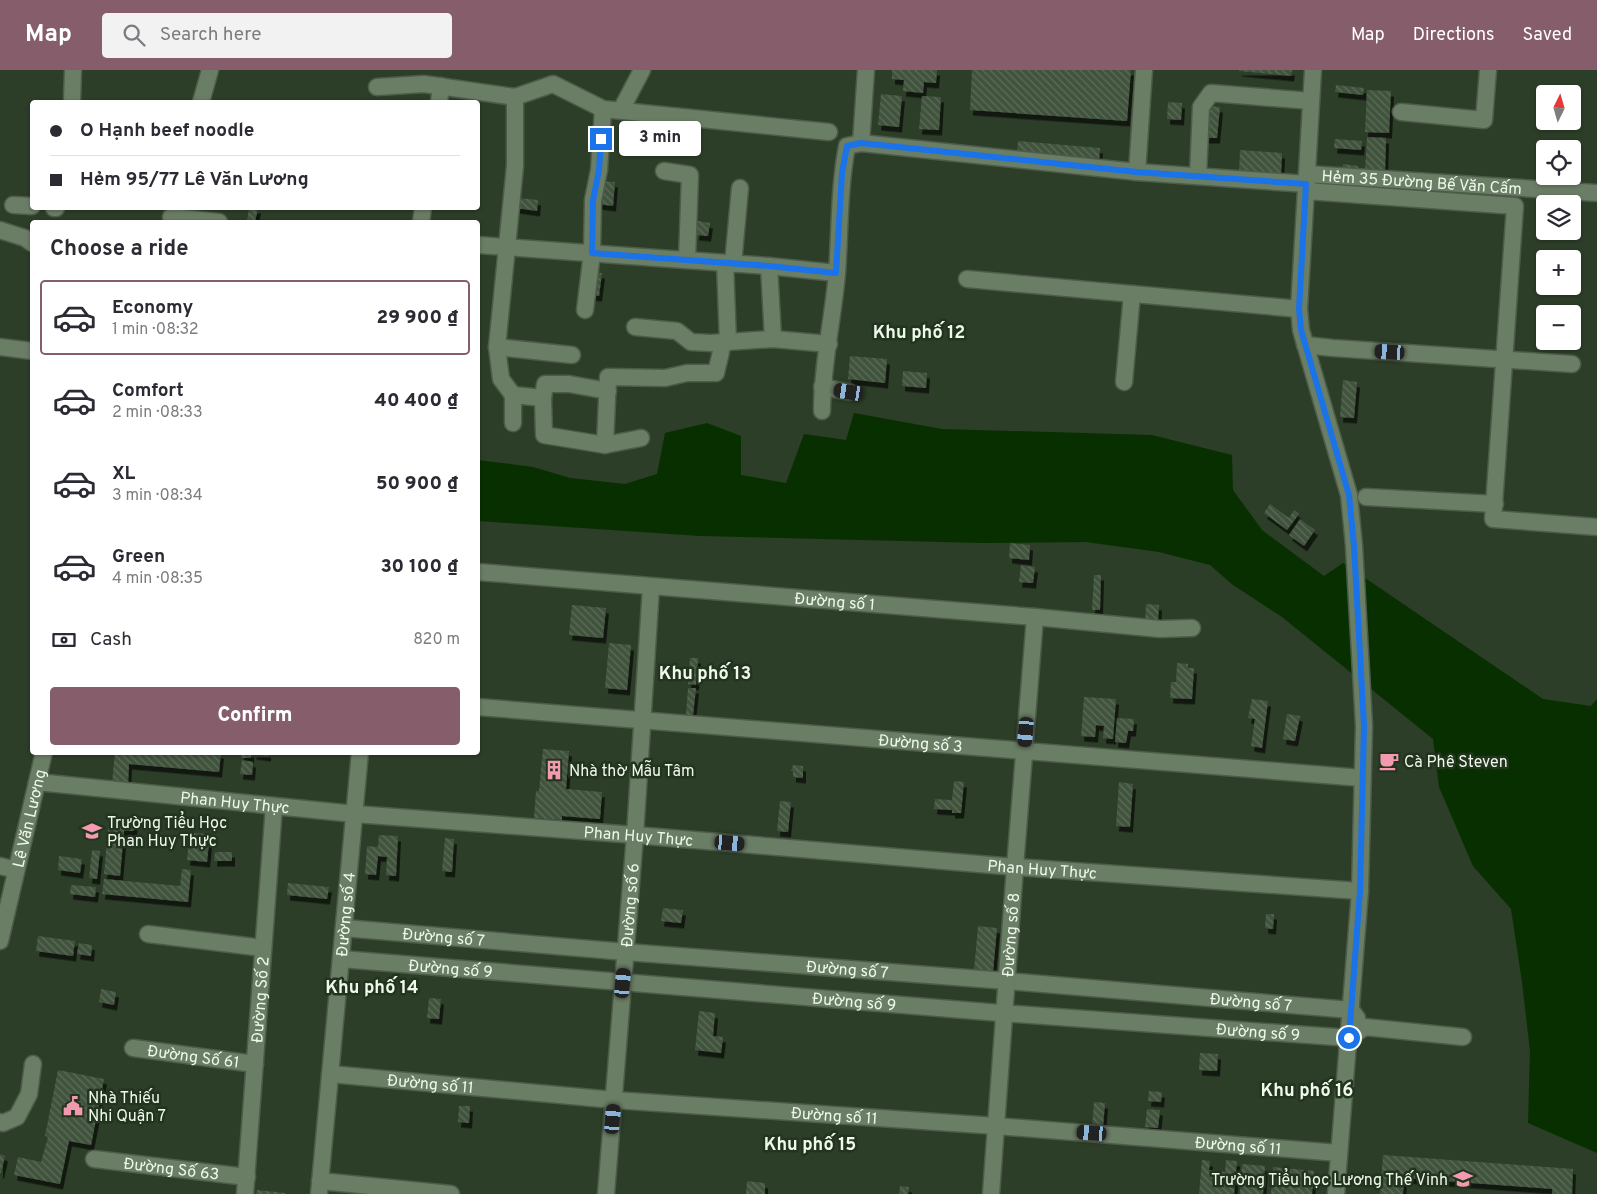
<!DOCTYPE html>
<meta charset="utf-8">
<style>
body{margin:0;font-family:Overpass,sans-serif;background:#f2f2f3;color:#2b2b33;height:100vh;display:flex;flex-direction:column;font-size:19px;white-space:nowrap}
*{box-sizing:border-box;margin:0}
p{font-size:16px;color:#7c7c81}
.icon{flex:none;width:28px;height:28px;fill:none;stroke:currentColor;stroke-width:2;stroke-linecap:round;stroke-linejoin:round}
.map{position:relative;flex:1;overflow:hidden}
.drawer{position:absolute;left:30px;top:150px;width:450px;height:535px;display:flex;flex-direction:column;background:#fff;border-radius:5px;box-shadow:0 1px 4px #0004}
.drawer>*{flex:none}
.banner{position:absolute;left:30px;top:30px;width:450px;height:110px;border-radius:5px;box-shadow:0 1px 4px #0004;display:grid;align-content:center;height:110px;padding:0 20px;background:#fff}
.needle{width:32px;rotate:5deg}
.controls{position:absolute;left:1536px;top:15px;display:grid;gap:10px}
.controls a{display:grid;place-items:center;width:45px;height:45px;border-radius:5px;background:#fff;box-shadow:0 1px 4px #0004;font-size:25px}
.end{position:absolute;width:22px;height:22px;margin:-11px;border:6px solid #1a73e8;background:#fff;box-shadow:0 0 0 2px #fff}
.from{border-radius:50%}
.bubble{position:absolute;height:35px;border-radius:5px;background:#fff;box-shadow:0 1px 4px #0004;font-size:16px;font-weight:800;line-height:35px;text-align:center}
.car{position:absolute;width:15px;height:30px;margin:-15px -8px;border-radius:6px;box-shadow:0 0 4px 1px #0007;background:linear-gradient(#222 24%,#8ab4d8 0 40%,#222 0 76%,#8ab4d8 0 86%,#222 0)}
.banner b{display:flex;align-items:center;gap:18px;height:48px;font-size:19px}
.banner b+b{border-top:1px solid #e1e1e2}
.banner i{width:12px;height:12px;background:#2b2b33}
ul{padding:0;list-style:none}
li{display:flex;align-items:center;gap:15px;height:75px;margin:0 10px 8px;padding:0 10px;border:2px solid transparent;border-radius:5px}
li div{flex:1}
li b{display:block;font-size:19px}
li em{font-style:normal;font-weight:800}
li.selected{border-color:#855d6b}
li>.icon{width:45px;height:45px;stroke-width:1.5}
h2{padding:0 20px;font-size:22px;line-height:60px}
.pay{display:flex;align-items:center;gap:12px;height:55px;padding:0 20px;font-size:19px}
.pay p{margin-inline-start:auto}
.button{display:flex;gap:10px;margin-top:auto;padding:10px 20px}
.button a{flex:1;height:58px;border-radius:5px;background:#855d6b;color:#fff;font-size:20px;font-weight:800;line-height:58px;text-align:center}
header{display:flex;align-items:center;gap:30px;box-sizing:border-box;height:70px;padding:0 25px;background:#855d6b;color:#fff}
header strong{font-size:24px}
nav{display:flex;gap:28px;margin-inline-start:auto;font-size:18px}
.search{width:350px;height:45px;background:#f2f2f3;display:flex;align-items:center;gap:12px;box-sizing:border-box;padding:0 18px;border-radius:5px;color:#7c7c81;font-size:19px}
.map>svg:first-child{display:block}
.water{fill:#082f00}
.building{fill:url(#building-back-hatch);filter:url(#shadow)}
.lines{fill:none;stroke-linecap:round;stroke-linejoin:round}
.minor-casing{stroke:#4d5b49;stroke-width:19}
.minor{stroke:#6a7d65;stroke-width:16}
.route{stroke:#1a73e8;stroke-width:6}
.labels{text-anchor:middle;stroke-width:5;stroke-linejoin:round;paint-order:stroke}
.street-label{font-size:16px;fill:#eef8eb;stroke:#22331e}
.poi-label{font-size:16px;fill:#eef8eb;stroke:#22331e;text-anchor:start}
.neighbourhood-label{font-size:18px;font-weight:bold;fill:#eef8eb;stroke:#22331e}
</style>
<header>
<strong>Map</strong>
<div class="search"><svg class="icon" aria-label="search" viewBox="0 0 24 24"><circle cx="10" cy="10" r="6"/><path d="M15 15l6 6"/></svg>Search here</div>
<nav><a>Map</a><a>Directions</a><a>Saved</a></nav>
</header>
<div class="map">
<svg width="1597" height="1124" viewBox="0 0 1597 1124">
<defs>
<pattern id="building-back-hatch" width="6" height="6" patternUnits="userSpaceOnUse" patternTransform="scale(1.25)"><rect width="6" height="6" fill="#41533d"/><path d="M-1 5l2 2M0 0l6 6M5-1l2 2" fill="none" stroke="#5d6c59"/></pattern>
<filter id="shadow"><feDropShadow dx="3" dy="5.5" stdDeviation="0" flood-color="#0009"/></filter>
</defs>
<rect width="100%" height="100%" fill="#2c3d28"/>
<!-- water -->
<polygon class="water" points="854,343 942,359 1152,365 1232,385 1233,420 1262,460 1324,506 1343,493 1543,629 1591,636 1597,629 1597,1083 1528,1053 1530,981 1522,912 1511,839 1473,796 1439,717 1433,669 1282,547 1233,515 1210,495 1159,482 1086,472 982,473 700,466 478,451 478,390 533,397 570,408 625,414 657,404 665,363 707,353 741,366 741,405 786,413 804,364 846,370"/>
<!-- building -->
<g class="building">
<polygon points="892,0 937,0 936,13 924,12 923,23 903,21 904,10 892,9"/>
<polygon points="972,0 1131,0 1127,51 970,40"/>
<polygon points="1239,0 1292,0 1291,6 1239,1"/>
<polygon points="1336,15 1364,18 1363,25 1335,22"/>
<polygon points="1367,20 1391,21 1389,63 1365,62"/>
<polygon points="881,24 902,26 899,57 878,55"/>
<polygon points="922,26 941,27 939,60 919,59"/>
<polygon points="1168,32 1182,33 1181,50 1167,49"/>
<polygon points="1208,36 1220,37 1217,68 1206,68"/>
<polygon points="1367,67 1386,68 1385,102 1365,101"/>
<polygon points="1335,69 1362,71 1361,80 1334,78"/>
<polygon points="1018,71 1100,78 1099,91 1017,84"/>
<polygon points="1240,80 1282,83 1281,105 1239,102"/>
<polygon points="1343,94 1358,96 1358,104 1342,102"/>
<polygon points="599,111 615,112 613,136 597,134"/>
<polygon points="518,128 538,130 537,141 516,138"/>
<polygon points="249,138 258,138 255,152 247,152"/>
<polygon points="698,151 710,153 708,166 696,165"/>
<polygon points="592,203 602,203 599,226 589,225"/>
<polygon points="850,286 887,289 885,313 848,309"/>
<polygon points="903,301 927,303 926,318 902,316"/>
<polygon points="1343,310 1357,312 1354,348 1340,347"/>
<polygon points="1270,434 1289,448 1294,440 1299,444 1287,460 1264,443"/>
<polygon points="1300,449 1315,460 1304,476 1289,465"/>
<polygon points="1010,473 1030,475 1029,490 1009,488"/>
<polygon points="1021,495 1035,497 1033,513 1019,512"/>
<polygon points="1094,505 1101,505 1100,540 1092,540"/>
<polygon points="1146,534 1159,535 1158,553 1145,553"/>
<polygon points="572,535 606,538 603,568 569,565"/>
<polygon points="609,573 631,575 627,620 605,618"/>
<polygon points="690,588 698,588 696,615 688,614"/>
<polygon points="1177,593 1188,594 1188,598 1194,598 1192,629 1170,628 1171,612 1176,612"/>
<polygon points="688,618 696,618 693,645 686,645"/>
<polygon points="1084,627 1116,629 1113,669 1103,668 1104,656 1096,655 1095,667 1081,666"/>
<polygon points="1252,629 1268,631 1262,678 1251,676 1255,649 1248,648"/>
<polygon points="1287,644 1300,646 1295,671 1283,669"/>
<polygon points="1117,648 1134,649 1133,661 1128,661 1126,673 1115,672"/>
<polygon points="543,679 569,681 566,719 602,722 600,749 562,746 562,750 534,748 536,721 539,721"/>
<polygon points="115,682 221,683 219,702 129,694 128,715 112,713"/>
<rect x="241" y="682" width="10" height="6"/>
<polygon points="254,682 268,682 268,686 253,684"/>
<polygon points="242,690 253,692 252,705 240,704"/>
<polygon points="793,695 803,696 803,708 793,707 793,701 791,701"/>
<polygon points="954,711 964,712 961,743 952,743 952,740 934,739 935,729 952,730"/>
<polygon points="1119,712 1133,714 1130,757 1116,756"/>
<polygon points="780,731 791,732 788,762 777,761"/>
<polygon points="109,749 135,751 134,761 124,761 120,806 104,804"/>
<polygon points="193,763 206,764 205,772 209,772 207,792 187,790 189,770 192,770"/>
<polygon points="379,765 398,766 396,806 386,805 387,787 378,786 376,805 365,804 367,776 378,777"/>
<polygon points="445,768 454,769 452,802 442,801"/>
<polygon points="92,780 100,781 97,809 89,808"/>
<polygon points="215,782 232,782 232,791 214,791"/>
<polygon points="59,786 82,789 80,803 58,800"/>
<polygon points="182,799 191,800 188,832 102,824 104,809 180,816"/>
<polygon points="288,813 329,817 327,829 287,825"/>
<polygon points="71,815 96,817 95,827 70,824"/>
<polygon points="663,838 683,840 681,853 661,851"/>
<polygon points="1266,844 1274,844 1273,859 1265,858"/>
<polygon points="978,856 997,858 993,902 974,900"/>
<polygon points="38,866 75,871 73,886 36,881"/>
<polygon points="79,873 92,875 91,886 77,884"/>
<polygon points="101,919 116,922 114,935 99,932"/>
<polygon points="429,928 441,929 439,949 427,948"/>
<polygon points="699,941 715,943 713,966 723,967 721,983 695,980"/>
<polygon points="1200,983 1218,984 1217,1001 1199,1000"/>
<polygon points="58,1000 104,1009 91,1075 69,1071 60,1114 14,1105 18,1087 41,1092 48,1067 45,1066"/>
<polygon points="1149,1021 1162,1022 1161,1032 1148,1031"/>
<polygon points="1094,1032 1105,1033 1103,1057 1092,1056"/>
<polygon points="459,1036 470,1036 469,1053 458,1052"/>
<polygon points="1147,1039 1160,1040 1158,1058 1145,1057"/>
<polygon points="0,1084 5,1086 1,1103 0,1103"/>
<polygon points="1383,1085 1573,1099 1572,1124 1552,1124 1552,1119 1404,1108 1403,1124 1380,1124"/>
<polygon points="1202,1090 1210,1091 1209,1100 1225,1102 1226,1090 1237,1091 1234,1124 1199,1124"/>
<polygon points="1242,1094 1265,1096 1263,1124 1240,1124"/>
<polygon points="1273,1097 1314,1101 1312,1124 1271,1124"/>
<polygon points="747,1111 765,1113 765,1124 746,1124"/>
<polygon points="900,1116 909,1117 908,1124 899,1124"/>
<polygon points="257,1120 285,1123 285,1124 256,1124"/>
</g>
<g class="lines">
<defs>
<g id="minor">
<polyline points="1313,0 1299,239 1301,260 1349,425 1354,476 1364,656 1360,821 1336,1124"/>
<polyline points="377,17 424,14 515,27 553,14 603,39 829,62"/>
<polyline points="72,32 73,0"/>
<polyline points="201,32 210,0"/>
<polyline points="439,32 441,16"/>
<polyline points="621,40 642,0"/>
<polyline points="1401,42 1484,50 1488,0"/>
<polyline points="861,73 866,0"/>
<polyline points="664,101 690,105 687,190"/>
<polyline points="1137,102 1144,0"/>
<path id="s1" d="M1307,104l290,19"/>
<polyline points="1198,106 1201,37 1211,23 1311,31"/>
<polyline points="1306,121 1515,136 1493,449 1597,457"/>
<polyline points="13,135 32,136"/>
<polyline points="54,138 56,138"/>
<polyline points="171,147 219,152"/>
<polyline points="421,152 423,138"/>
<polyline points="0,160 25,168 32,173"/>
<polyline points="478,175 769,196 836,203"/>
<polyline points="725,193 728,272"/>
<polyline points="733,194 740,118"/>
<polyline points="769,196 773,269"/>
<polyline points="967,209 1299,239"/>
<polyline points="585,240 592,183 593,130 599,100 603,39"/>
<polyline points="635,257 677,261 691,272 711,273 773,269 829,274"/>
<polyline points="1305,275 1333,278 1572,294"/>
<polyline points="0,277 32,281"/>
<polyline points="497,277 572,285"/>
<polyline points="1124,312 1132,224"/>
<polyline points="822,317 849,322"/>
<polyline points="608,321 569,314 545,314 543,328 544,365 605,375 641,368"/>
<polyline points="513,325 543,328"/>
<path d="M822,341c0,-46 11,-92 15,-138 3,-42 2,-85 10,-127l14,-3 276,29 170,12"/>
<polyline points="513,353 513,325 501,309 497,277 515,96 515,27"/>
<path d="M605,375l3,-68 57,1 22,-5h29c2,-11 6,-20 6,-31"/>
<polyline points="1366,427 1495,434"/>
<path id="s2" d="M478,502l557,45 125,12 32,-1"/>
<path id="s3" d="M478,637l884,71"/>
<path id="s4" d="M37,712l318,32 280,21 380,32 345,24"/>
<polyline points="0,796 16,800"/>
<path id="s5" d="M344,858l282,24 381,29 344,29 6,8"/>
<polyline points="148,864 263,878"/>
<path id="s6" d="M0,871l44,-189"/>
<path id="s7" d="M341,889l647,53 348,25 13,1 16,-11 98,10"/>
<path id="s8" d="M133,978l122,16"/>
<path id="s9" d="M330,1004l284,26 382,26 343,27"/>
<polyline points="0,1052 3,1053 17,1047 29,1024 33,994"/>
<path id="s10" d="M94,1089l153,18"/>
<polyline points="320,1111 451,1124"/>
<path id="s11" d="M245,1124l29,-388"/>
<path id="s12" d="M319,1124l41,-442"/>
<path id="s13" d="M606,1124l29,-359 16,-248"/>
<path id="s14" d="M991,1124l24,-327 20,-250"/>
</g>
</defs>
<!-- minor casing -->
<use href="#minor" class="minor-casing"/>
<!-- minor -->
<use href="#minor" class="minor"/>
</g>
<g class="lines">
<!-- route -->
<polyline class="route" points="601,69 599,100 593,130 592,183 769,196 836,203 842,103 847,76 861,73 1137,102 1306,114 1299,239 1301,260 1349,425 1354,476 1364,656 1360,821 1349,968"/>
</g>
<!-- icons -->
<defs>
<symbol id="cafe-bare" viewBox="-9 -9 18 18"><path d="M-5.5-4.5H6V0H3Q3 3.5 0 3.5H-2.5Q-5.5 3.5-5.5 0ZM3-3.2v2h1.7v-2ZM-6 4.5H4V6H-6Z" fill="#f29aaf" stroke="#22331e" stroke-width="2.5" paint-order="stroke"/></symbol>
<symbol id="building-bare" viewBox="-9 -9 18 18"><path d="M-4-6H4V6H1V3H-1V6H-4ZM-2.5-4.3h1.7v1.8h-1.7ZM.8-4.3h1.7v1.8H.8ZM-2.5-1h1.7V.8h-1.7ZM.8-1h1.7V.8H.8Z" fill="#f29aaf" stroke="#22331e" stroke-width="2.5" paint-order="stroke"/></symbol>
<symbol id="school-bare" viewBox="-9 -9 18 18"><path d="M0-5L7-2L0 1L-7-2ZM-4 1L0 2.5L4 1V4Q0 6-4 4Z" fill="#f29aaf" stroke="#22331e" stroke-width="2.5" paint-order="stroke"/></symbol>
<symbol id="civic-bare" viewBox="-9 -9 18 18"><path d="M-.6-6.5H3V-4.5H.6V-3L4-1V1h2V6H-6V1h2V-1L-.6-3ZM-1.2 2.5V6h2.4V2.5Z" fill="#f29aaf" stroke="#22331e" stroke-width="2.5" paint-order="stroke"/></symbol>
</defs>
<g fill-rule="evenodd">
<use href="#cafe-bare" x="1375" y="677" width="28" height="28"/>
<use href="#building-bare" x="540" y="686" width="28" height="28"/>
<use href="#school-bare" x="78" y="747" width="28" height="28"/>
<use href="#civic-bare" x="59" y="1022" width="28" height="28"/>
<use href="#school-bare" x="1449" y="1095" width="28" height="28"/>
</g>
<g class="labels">
<!-- street labels -->
<g class="street-label">
<text dy="6" stroke="none"><textPath href="#s1" startOffset="115">Hẻm 35 Đường Bế Văn Cấm</textPath></text>
<text dy="6" stroke="none"><textPath href="#s2" startOffset="358">Đường số 1</textPath></text>
<text dy="6" stroke="none"><textPath href="#s3" startOffset="444">Đường số 3</textPath></text>
<text dy="6" stroke="none"><textPath href="#s4" startOffset="199">Phan Huy Thực</textPath></text>
<text dy="6" stroke="none"><textPath href="#s6" startOffset="126">Lê Văn Lương</textPath></text>
<text dy="6" stroke="none"><textPath href="#s4" startOffset="604">Phan Huy Thực</textPath></text>
<text dy="6" stroke="none"><textPath href="#s4" startOffset="1009">Phan Huy Thực</textPath></text>
<text dy="6" stroke="none"><textPath href="#s13" startOffset="290">Đường số 6</textPath></text>
<text dy="6" stroke="none"><textPath href="#s12" startOffset="281">Đường số 4</textPath></text>
<text dy="6" stroke="none"><textPath href="#s14" startOffset="260">Đường số 8</textPath></text>
<text dy="6" stroke="none"><textPath href="#s5" startOffset="100">Đường số 7</textPath></text>
<text dy="6" stroke="none"><textPath href="#s7" startOffset="110">Đường số 9</textPath></text>
<text dy="6" stroke="none"><textPath href="#s5" startOffset="505">Đường số 7</textPath></text>
<text dy="6" stroke="none"><textPath href="#s11" startOffset="195">Đường Số 2</textPath></text>
<text dy="6" stroke="none"><textPath href="#s7" startOffset="515">Đường số 9</textPath></text>
<text dy="6" stroke="none"><textPath href="#s5" startOffset="910">Đường số 7</textPath></text>
<text dy="6" stroke="none"><textPath href="#s7" startOffset="920">Đường số 9</textPath></text>
<text dy="6" stroke="none"><textPath href="#s8" startOffset="61">Đường Số 61</textPath></text>
<text dy="6" stroke="none"><textPath href="#s9" startOffset="101">Đường số 11</textPath></text>
<text dy="6" stroke="none"><textPath href="#s9" startOffset="506">Đường số 11</textPath></text>
<text dy="6" stroke="none"><textPath href="#s9" startOffset="911">Đường số 11</textPath></text>
<text dy="6" stroke="none"><textPath href="#s10" startOffset="78">Đường Số 63</textPath></text>
</g>
<!-- poi labels -->
<g class="poi-label">
<text x="1404" y="697">Cà Phê Steven</text>
<text x="569" y="706">Nhà thờ Mẫu Tâm</text>
<text x="107" y="758">Trường Tiểu Học<tspan x="107" dy="18">Phan Huy Thực</tspan></text>
<text x="88" y="1033">Nhà Thiếu<tspan x="88" dy="18">Nhi Quận 7</tspan></text>
<text x="1448" y="1115" text-anchor="end">Trường Tiểu học Lương Thế Vinh</text>
</g>
<!-- neighbourhood labels -->
<g class="neighbourhood-label">
<text x="919" y="268">Khu phố 12</text>
<text x="705" y="609">Khu phố 13</text>
<text x="372" y="923">Khu phố 14</text>
<text x="1307" y="1026">Khu phố 16</text>
<text x="810" y="1080">Khu phố 15</text>
</g>
</g>
</svg>
<div class="controls">
<a><svg class="needle" viewBox="-14 -14 28 28"><path d="M0-13l5 13h-10z" fill="#e53935"/><path d="M0 13l5-13h-10z" fill="#7c7c81"/></svg></a>
<a><svg class="icon" aria-label="locate" viewBox="0 0 24 24"><circle cx="12" cy="12" r="6"/><path d="M12 2v4M12 18v4M2 12h4M18 12h4"/></svg></a>
<a><svg class="icon" aria-label="layers" viewBox="0 0 24 24"><path d="M12 4l9 5-9 5-9-5zM3 14l9 5 9-5"/></svg></a>
<a>+</a>
<a>−</a>
</div>
<i class="end from" style="left:1349px;top:968px"></i>
<i class="end" style="left:601px;top:69px"></i>
<div class="bubble" style="left:619px;top:51px;width:82px">3 min</div>
<i class="car" style="left:1390px;top:282px;rotate:273deg"></i>
<i class="car" style="left:849px;top:322px;rotate:279deg"></i>
<i class="car" style="left:1026px;top:662px;rotate:185deg"></i>
<i class="car" style="left:730px;top:773px;rotate:95deg"></i>
<i class="car" style="left:623px;top:913px;rotate:5deg"></i>
<i class="car" style="left:613px;top:1049px;rotate:5deg"></i>
<i class="car" style="left:1092px;top:1063px;rotate:274deg"></i>
<div class="banner">
<b><i class="from"></i>O Hạnh beef noodle</b>
<b><i></i>Hẻm 95/77 Lê Văn Lương</b>
</div>
<section class="drawer">
<h2>Choose a ride</h2>
<ul>
<li class="selected"><svg class="icon" aria-label="car" viewBox="0 0 24 24"><path d="M5 17H2v-5l4-1 3-4h7l3 4 3 1v5h-3M9 17h6M6 11h13"/><circle cx="7" cy="17" r="2"/><circle cx="17" cy="17" r="2"/></svg><div><b>Economy</b><p>1 min · 08:32</p></div><em>29 900 ₫</em></li>
<li><svg class="icon" aria-label="car" viewBox="0 0 24 24"><path d="M5 17H2v-5l4-1 3-4h7l3 4 3 1v5h-3M9 17h6M6 11h13"/><circle cx="7" cy="17" r="2"/><circle cx="17" cy="17" r="2"/></svg><div><b>Comfort</b><p>2 min · 08:33</p></div><em>40 400 ₫</em></li>
<li><svg class="icon" aria-label="car" viewBox="0 0 24 24"><path d="M5 17H2v-5l4-1 3-4h7l3 4 3 1v5h-3M9 17h6M6 11h13"/><circle cx="7" cy="17" r="2"/><circle cx="17" cy="17" r="2"/></svg><div><b>XL</b><p>3 min · 08:34</p></div><em>50 900 ₫</em></li>
<li><svg class="icon" aria-label="car" viewBox="0 0 24 24"><path d="M5 17H2v-5l4-1 3-4h7l3 4 3 1v5h-3M9 17h6M6 11h13"/><circle cx="7" cy="17" r="2"/><circle cx="17" cy="17" r="2"/></svg><div><b>Green</b><p>4 min · 08:35</p></div><em>30 100 ₫</em></li>
</ul>
<div class="pay"><svg class="icon" aria-label="cash" viewBox="0 0 24 24"><path d="M3 7h18v10H3z"/><circle cx="12" cy="12" r="2"/></svg>Cash<p>820 m</p></div>
<div class="button"><a>Confirm</a></div>
</section>
</div>
